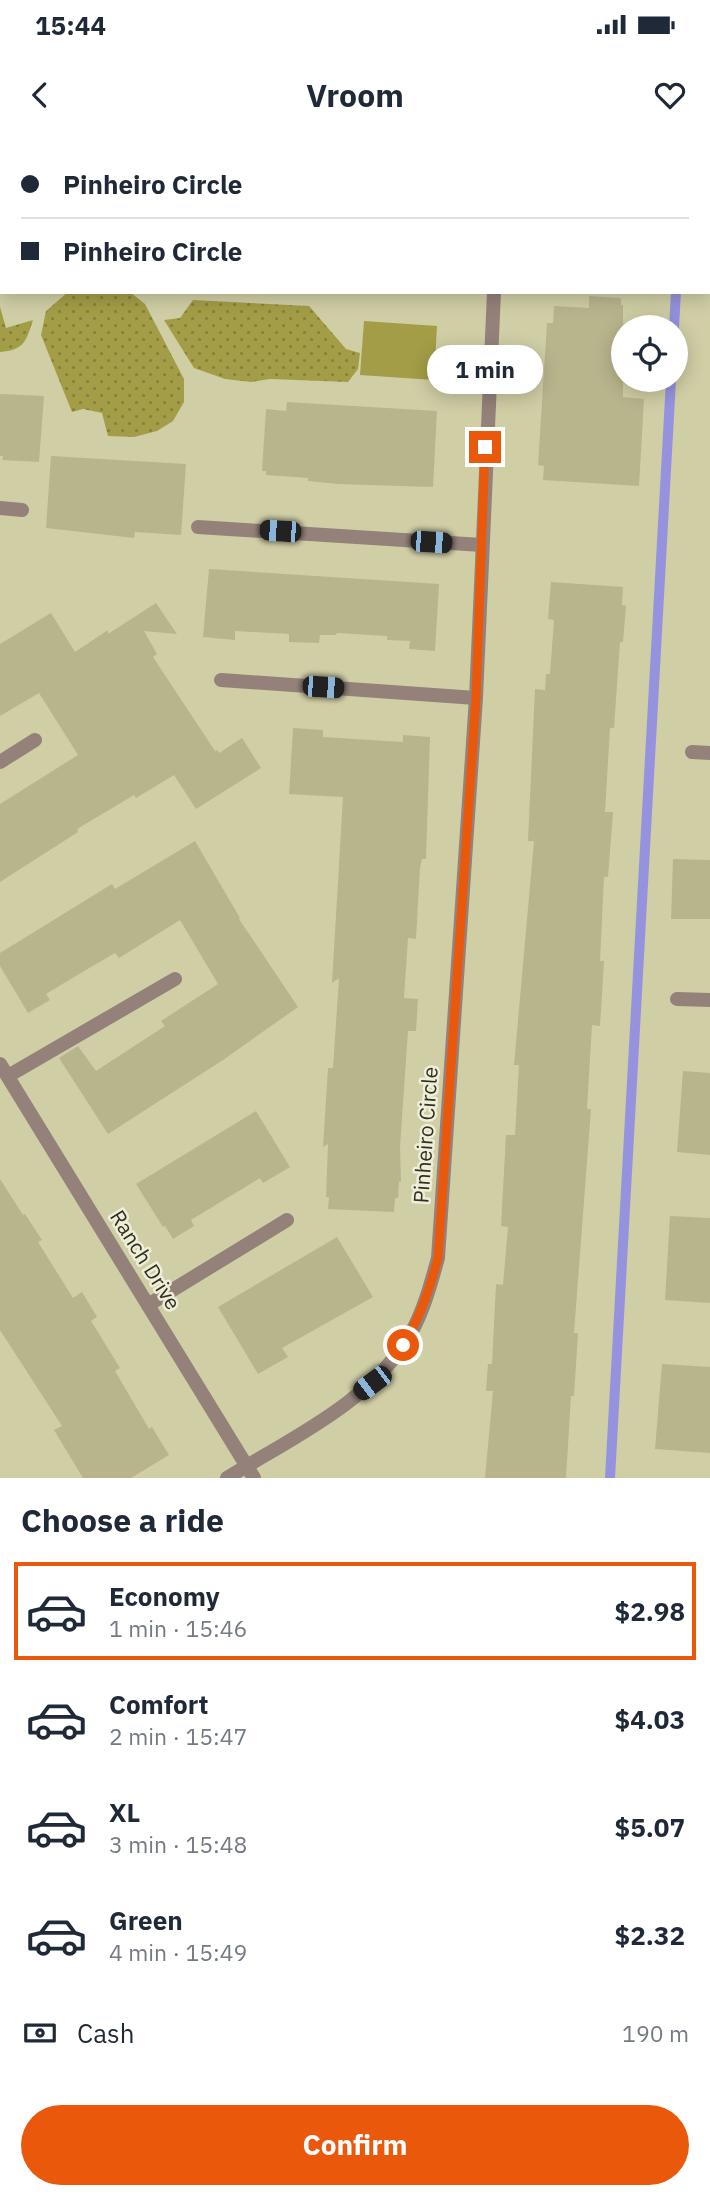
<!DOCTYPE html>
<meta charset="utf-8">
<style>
body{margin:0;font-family:"IBM Plex Sans",sans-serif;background:#f6f6f7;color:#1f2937;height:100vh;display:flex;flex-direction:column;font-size:26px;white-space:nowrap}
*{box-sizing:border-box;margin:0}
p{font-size:23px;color:#747a83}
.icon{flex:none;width:38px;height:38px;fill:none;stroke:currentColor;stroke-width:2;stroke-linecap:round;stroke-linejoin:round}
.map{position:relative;height:1338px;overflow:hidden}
.drawer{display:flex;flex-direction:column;background:#fff;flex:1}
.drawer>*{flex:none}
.hud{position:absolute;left:0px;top:0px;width:710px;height:154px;box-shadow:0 4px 18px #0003;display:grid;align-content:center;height:154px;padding:0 21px;background:#fff}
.tools{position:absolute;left:611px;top:175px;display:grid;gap:14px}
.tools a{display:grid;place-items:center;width:77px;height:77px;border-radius:50%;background:#fff;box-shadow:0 4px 18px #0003;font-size:35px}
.end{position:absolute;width:32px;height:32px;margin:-16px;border:9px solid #ea580c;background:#fff;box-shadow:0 0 0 4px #fff}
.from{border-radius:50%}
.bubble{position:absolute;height:49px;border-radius:24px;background:#fff;box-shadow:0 4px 18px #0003;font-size:23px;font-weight:700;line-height:49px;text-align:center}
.car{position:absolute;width:21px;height:42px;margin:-21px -10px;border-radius:9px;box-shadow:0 0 5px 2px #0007;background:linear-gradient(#222 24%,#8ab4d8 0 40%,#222 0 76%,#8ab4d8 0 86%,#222 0)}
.hud b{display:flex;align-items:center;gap:24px;height:66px;font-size:26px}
.hud b+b{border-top:2px solid #e0e1e3}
.hud i{width:18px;height:18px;background:#1f2937}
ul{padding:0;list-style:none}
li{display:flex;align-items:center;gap:21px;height:98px;margin:0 14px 10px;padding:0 7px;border:4px solid transparent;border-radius:0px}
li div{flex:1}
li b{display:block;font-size:26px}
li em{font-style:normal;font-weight:700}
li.selected{border-color:#ea580c}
li>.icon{width:63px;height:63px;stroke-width:1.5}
h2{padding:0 21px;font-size:32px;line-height:84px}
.pay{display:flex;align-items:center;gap:18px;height:77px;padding:0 21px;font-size:26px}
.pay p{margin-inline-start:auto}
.primary-button{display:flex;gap:14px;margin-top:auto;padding:14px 21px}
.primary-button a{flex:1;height:80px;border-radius:42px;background:#ea580c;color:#fff;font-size:28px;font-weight:700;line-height:80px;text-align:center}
.status{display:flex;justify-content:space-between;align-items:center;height:49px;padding:0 35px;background:#fff;direction:ltr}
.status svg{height:19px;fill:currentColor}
header{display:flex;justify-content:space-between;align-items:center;height:91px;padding:0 21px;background:#fff;font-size:32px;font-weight:700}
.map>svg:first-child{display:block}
.grass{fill:url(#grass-dots)}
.park{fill:#a39d47}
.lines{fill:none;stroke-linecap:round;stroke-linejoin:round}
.stream{stroke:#9592de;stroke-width:10}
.building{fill:#b8b58d}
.service{stroke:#94827a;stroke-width:14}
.minor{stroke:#94827a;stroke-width:14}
.route{stroke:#ea580c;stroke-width:9}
.labels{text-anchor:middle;stroke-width:5;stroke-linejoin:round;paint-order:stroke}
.street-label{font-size:21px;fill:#313020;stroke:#efeed9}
</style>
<div class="status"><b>15:44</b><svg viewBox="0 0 49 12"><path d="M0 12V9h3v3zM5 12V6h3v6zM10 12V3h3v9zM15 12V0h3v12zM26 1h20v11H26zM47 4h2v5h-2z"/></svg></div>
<header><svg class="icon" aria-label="back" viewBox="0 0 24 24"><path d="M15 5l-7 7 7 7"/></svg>Vroom<svg class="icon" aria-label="heart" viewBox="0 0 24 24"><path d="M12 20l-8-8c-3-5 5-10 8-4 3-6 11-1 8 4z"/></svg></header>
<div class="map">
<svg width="710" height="1338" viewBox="0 0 710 1338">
<defs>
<pattern id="grass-dots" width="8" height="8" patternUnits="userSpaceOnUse" patternTransform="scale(1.75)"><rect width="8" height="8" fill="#a39d47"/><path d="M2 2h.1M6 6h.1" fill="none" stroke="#85803b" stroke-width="1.8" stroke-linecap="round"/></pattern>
</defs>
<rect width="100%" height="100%" fill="#d0cea5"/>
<!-- grass -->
<g class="grass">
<polygon points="68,152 130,152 145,164 184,239 184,262 173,281 157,291 134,297 108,296 102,273 83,269 72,272 41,195 46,171"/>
<polygon points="193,160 309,166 346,209 360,213 358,229 348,242 270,239 251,242 225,239 194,228 164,180 180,178"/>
<path d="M0,167l6,21 27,-8c-7,22 -9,30 -33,32z"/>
</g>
<!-- park -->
<polygon class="park" points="364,181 437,186 434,240 360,235"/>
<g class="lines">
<!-- stream -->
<g class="stream">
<polyline points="684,2 684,0"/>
<polyline points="674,187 676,152"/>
<polyline points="610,1338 671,240"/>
</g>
</g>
<!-- building -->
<g class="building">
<polygon points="589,156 621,158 621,165 623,165 623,257 644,259 639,346 543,340 544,326 538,325 547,183 553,183 554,166 589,168"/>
<polygon points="0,254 44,256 39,322 2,320 3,316 0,316"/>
<polygon points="287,262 437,271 433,347 338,344 308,341 308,338 266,335 266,331 262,331 266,269 286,271"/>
<polygon points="51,316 186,324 181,395 135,392 134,398 46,388"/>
<polygon points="209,429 439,444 435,511 409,509 410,501 387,500 387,496 337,493 336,495 320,495 319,503 289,502 289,494 235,491 235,500 203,497"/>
<polygon points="551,442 623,447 622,465 626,466 623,502 620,502 614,588 610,588 605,672 613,672 608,737 604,737 600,821 604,821 600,886 592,885 587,969 591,969 574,1193 578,1193 574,1256 571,1256 566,1338 485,1338 493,1251 486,1251 488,1224 492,1224 496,1144 503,1145 508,1087 501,1086 506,995 515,995 519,925 514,925 534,701 528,701 535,549 545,550 546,534 550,534 554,480 548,479"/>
<polygon points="156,463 177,494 144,491 157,514 153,517 215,611 217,610 219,613 242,598 261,628 196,669 174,635 136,658 134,655 77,689 78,692 0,742 0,664 78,615 39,553 0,576 0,504 51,473 75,512 108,490 108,494"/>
<polygon points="293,588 323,590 323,597 403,602 403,595 430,597 426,719 422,719 420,728 416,799 408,798 404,858 418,859 416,891 408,891 400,1007 401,1042 399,1042 398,1058 395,1058 394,1072 328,1069 329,1057 326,1057 328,1004 323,1007 328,928 333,928 339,838 332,843 343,657 289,654"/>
<polygon points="195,701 240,778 239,779 298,867 223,920 108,994 59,918 78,906 96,931 165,886 161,881 218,844 180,780 119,818 115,813 74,837 46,854 50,860 28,873 0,826 0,813 112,744 115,749"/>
<polygon points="673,719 710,720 710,779 671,779"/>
<polygon points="683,931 710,933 710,1015 677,1012"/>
<polygon points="256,971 290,1027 263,1043 260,1038 191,1080 194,1086 173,1099 165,1086 163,1087 136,1044"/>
<polygon points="0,1039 23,1075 25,1074 42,1100 38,1102 73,1158 82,1152 97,1177 91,1181 120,1228 115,1231 149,1289 152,1287 169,1315 131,1338 83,1338 54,1290 62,1286 0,1190"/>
<polygon points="670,1076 710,1078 710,1163 665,1160"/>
<polygon points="337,1097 373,1157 282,1208 288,1217 258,1234 218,1167"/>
<polygon points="662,1224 710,1227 710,1313 655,1309"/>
</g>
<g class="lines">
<!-- service -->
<g class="service">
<polyline points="223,2 223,0"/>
<polyline points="692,612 710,613"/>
</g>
<!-- minor -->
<g class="minor">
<polyline points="502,2 502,0"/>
<polyline points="0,368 22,370"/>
<polyline points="198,387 482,405"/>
<polyline points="221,540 476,558"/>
<polyline points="0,622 35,600"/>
<polyline points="677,859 710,860"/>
<polyline points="0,924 254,1338"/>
<polyline points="8,936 175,839"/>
<polyline points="148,1165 287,1080"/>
<path d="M227,1338c64,-40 145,-76 184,-145 13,-23 20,-50 27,-75l38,-560 18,-406"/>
</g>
</g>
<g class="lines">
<!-- route -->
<path class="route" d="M403,1205c17,-26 27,-57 35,-87l38,-560 9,-251"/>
</g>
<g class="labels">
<!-- street labels -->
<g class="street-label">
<text transform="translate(426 995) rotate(-86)" y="7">Pinheiro Circle</text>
<text transform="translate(145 1120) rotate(58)" y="7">Ranch Drive</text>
</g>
</g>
</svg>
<div class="tools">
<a><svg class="icon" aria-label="locate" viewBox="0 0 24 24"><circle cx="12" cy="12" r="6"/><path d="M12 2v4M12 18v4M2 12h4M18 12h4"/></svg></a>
</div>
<i class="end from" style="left:403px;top:1205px"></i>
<i class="end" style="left:485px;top:307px"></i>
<div class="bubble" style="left:427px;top:205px;width:116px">1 min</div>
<i class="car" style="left:280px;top:391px;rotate:274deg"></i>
<i class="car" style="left:431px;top:402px;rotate:94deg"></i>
<i class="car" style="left:323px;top:547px;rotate:94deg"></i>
<i class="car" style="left:372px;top:1243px;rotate:233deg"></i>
<div class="hud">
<b><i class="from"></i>Pinheiro Circle</b>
<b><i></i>Pinheiro Circle</b>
</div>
</div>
<section class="drawer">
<h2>Choose a ride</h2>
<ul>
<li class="selected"><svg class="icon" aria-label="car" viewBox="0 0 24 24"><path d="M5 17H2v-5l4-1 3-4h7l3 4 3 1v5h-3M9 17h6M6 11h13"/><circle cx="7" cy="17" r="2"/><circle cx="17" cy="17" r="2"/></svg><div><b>Economy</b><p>1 min · 15:46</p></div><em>$2.98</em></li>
<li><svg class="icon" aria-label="car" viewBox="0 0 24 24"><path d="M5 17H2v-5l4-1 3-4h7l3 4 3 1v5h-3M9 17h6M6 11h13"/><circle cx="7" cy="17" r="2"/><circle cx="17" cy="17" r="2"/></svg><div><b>Comfort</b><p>2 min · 15:47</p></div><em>$4.03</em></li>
<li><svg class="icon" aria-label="car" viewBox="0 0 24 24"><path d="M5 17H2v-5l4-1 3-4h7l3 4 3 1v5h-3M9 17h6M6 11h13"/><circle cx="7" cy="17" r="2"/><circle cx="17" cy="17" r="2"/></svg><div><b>XL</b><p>3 min · 15:48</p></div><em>$5.07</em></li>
<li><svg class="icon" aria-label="car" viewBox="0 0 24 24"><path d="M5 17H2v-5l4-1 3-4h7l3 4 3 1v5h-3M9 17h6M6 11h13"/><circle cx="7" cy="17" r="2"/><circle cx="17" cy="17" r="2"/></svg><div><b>Green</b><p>4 min · 15:49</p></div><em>$2.32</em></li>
</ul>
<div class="pay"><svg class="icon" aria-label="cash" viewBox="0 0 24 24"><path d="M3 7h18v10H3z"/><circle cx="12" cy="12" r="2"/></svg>Cash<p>190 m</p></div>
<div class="primary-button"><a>Confirm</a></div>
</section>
